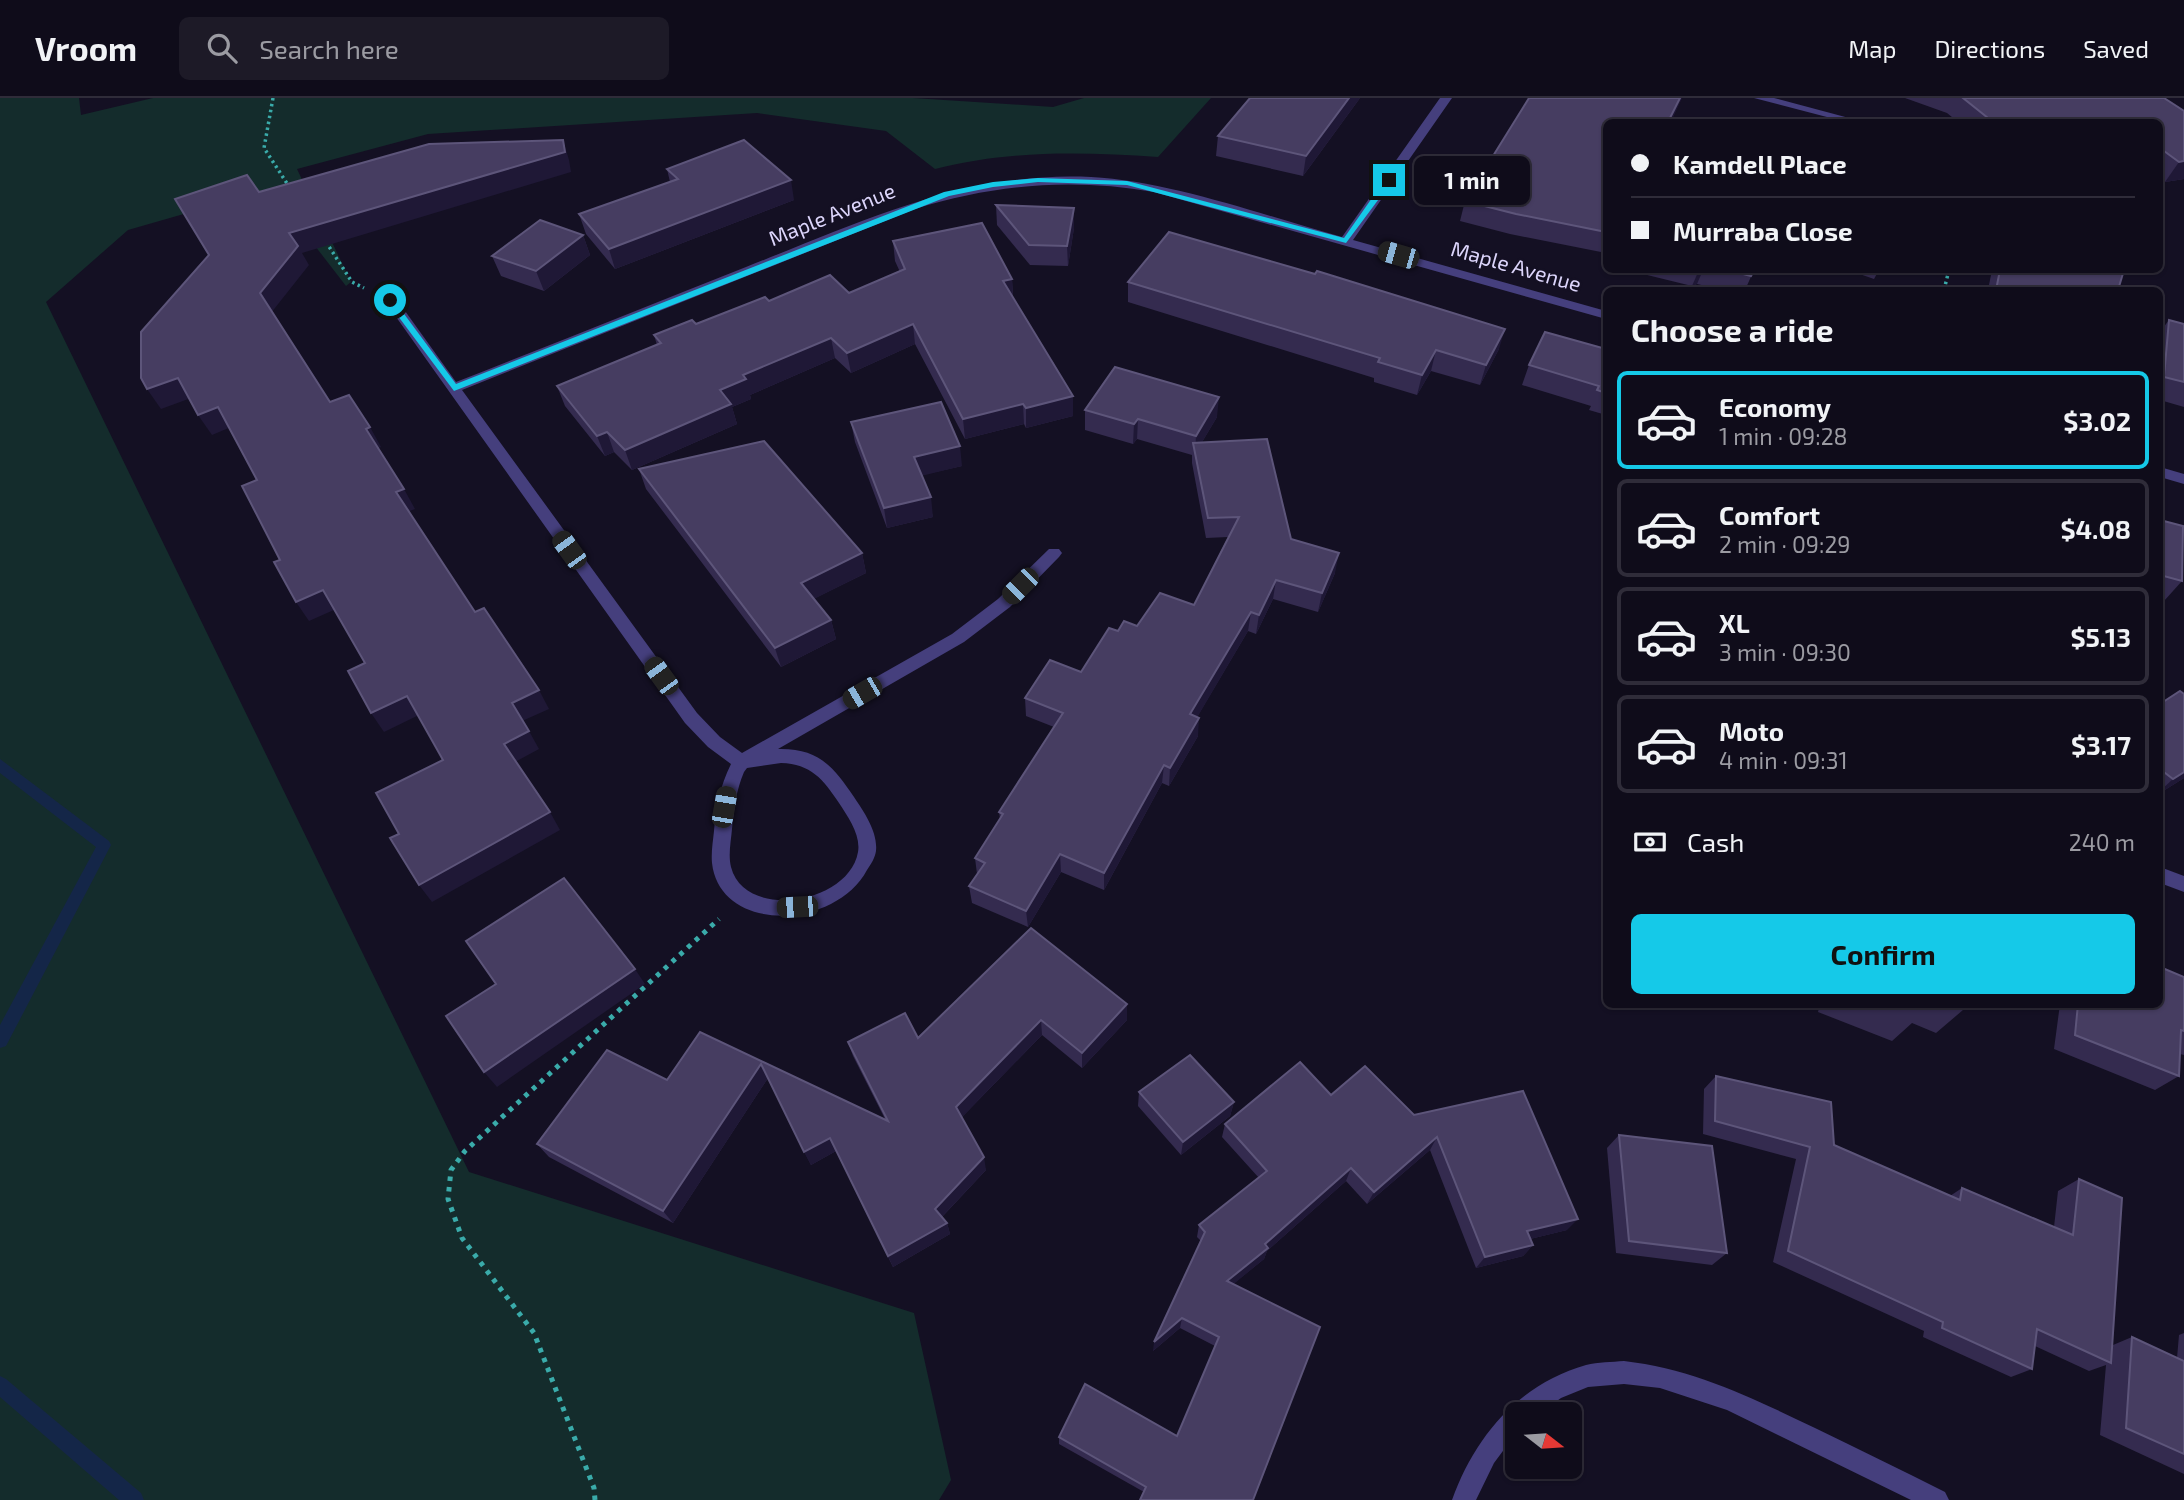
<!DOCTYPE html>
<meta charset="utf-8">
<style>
body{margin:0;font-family:"Exo 2",sans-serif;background:#1d1a27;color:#f1f3f6;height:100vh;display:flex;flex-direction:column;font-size:26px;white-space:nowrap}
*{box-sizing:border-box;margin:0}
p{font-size:23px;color:#9b9ba2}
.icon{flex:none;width:38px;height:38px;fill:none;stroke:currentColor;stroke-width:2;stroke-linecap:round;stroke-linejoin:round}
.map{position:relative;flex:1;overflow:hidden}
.drawer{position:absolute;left:1603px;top:189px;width:560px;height:721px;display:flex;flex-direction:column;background:#0f0c1a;border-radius:10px;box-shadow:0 2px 5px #0004,0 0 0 2px #2f2c39}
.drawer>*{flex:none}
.banner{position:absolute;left:1603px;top:21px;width:560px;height:154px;border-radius:10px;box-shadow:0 2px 5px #0004,0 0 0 2px #2f2c39;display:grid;align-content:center;height:154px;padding:0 28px;background:#0f0c1a}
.needle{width:46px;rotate:107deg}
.tools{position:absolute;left:1505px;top:1304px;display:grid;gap:14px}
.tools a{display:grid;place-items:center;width:77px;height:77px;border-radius:10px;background:#0f0c1a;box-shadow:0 2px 5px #0004,0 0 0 2px #2f2c39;font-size:35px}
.end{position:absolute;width:32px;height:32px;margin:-16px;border:9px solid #15c9e8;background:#111;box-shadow:0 0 0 4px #111}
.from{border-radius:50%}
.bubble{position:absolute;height:49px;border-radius:10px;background:#0f0c1a;box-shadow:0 2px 5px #0004,0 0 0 2px #2f2c39;font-size:23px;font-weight:700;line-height:49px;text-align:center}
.car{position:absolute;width:21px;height:42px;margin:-21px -10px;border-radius:9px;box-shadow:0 0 5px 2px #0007;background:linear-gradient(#222 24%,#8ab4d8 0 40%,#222 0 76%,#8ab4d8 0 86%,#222 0)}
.banner b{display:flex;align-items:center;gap:24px;height:66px;font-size:26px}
.banner b+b{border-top:2px solid #2f2c39}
.banner i{width:18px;height:18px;background:#f1f3f6}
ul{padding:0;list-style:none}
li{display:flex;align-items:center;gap:21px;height:98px;margin:0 14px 10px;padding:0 14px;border:4px solid #2f2c39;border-radius:10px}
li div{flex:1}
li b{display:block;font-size:26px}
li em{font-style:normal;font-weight:700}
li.selected{border-color:#15c9e8}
li>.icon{width:63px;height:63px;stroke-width:1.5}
h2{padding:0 28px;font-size:32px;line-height:84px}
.pay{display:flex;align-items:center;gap:18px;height:77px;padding:0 28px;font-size:26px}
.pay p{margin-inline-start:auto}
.button{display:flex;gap:14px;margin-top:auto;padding:14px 28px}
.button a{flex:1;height:80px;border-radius:10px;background:#15c9e8;color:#111;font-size:28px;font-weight:700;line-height:80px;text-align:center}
header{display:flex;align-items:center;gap:42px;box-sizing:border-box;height:98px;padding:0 35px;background:#0f0c1a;border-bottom:2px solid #2f2c39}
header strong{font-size:33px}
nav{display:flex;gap:38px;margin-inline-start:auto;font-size:24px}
.search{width:490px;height:63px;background:#1d1a27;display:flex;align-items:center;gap:18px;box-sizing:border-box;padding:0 24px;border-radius:10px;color:#9b9ba2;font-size:26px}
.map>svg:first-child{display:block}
.green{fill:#142c2c}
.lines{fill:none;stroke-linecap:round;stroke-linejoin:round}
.stream{fill:#142648;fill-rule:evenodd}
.path-far1{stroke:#3aabaa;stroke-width:3.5;stroke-dasharray:2.5 3.5;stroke-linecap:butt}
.path{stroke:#3aabaa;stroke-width:5;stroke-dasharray:4.5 6;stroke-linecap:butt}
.minor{fill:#453f7d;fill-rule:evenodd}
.wall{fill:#342b4f}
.shaded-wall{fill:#1f1836}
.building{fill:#463d61;stroke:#5d557a;stroke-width:2}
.route{fill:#15c9e8}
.labels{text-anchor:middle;stroke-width:5;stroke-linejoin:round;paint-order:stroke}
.far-street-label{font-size:21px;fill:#dcd5fb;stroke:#141023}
</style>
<header>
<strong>Vroom</strong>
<div class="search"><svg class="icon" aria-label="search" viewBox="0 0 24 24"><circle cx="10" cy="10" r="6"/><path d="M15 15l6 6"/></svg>Search here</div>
<nav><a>Map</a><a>Directions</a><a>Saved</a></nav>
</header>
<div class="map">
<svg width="2184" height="1402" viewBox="0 0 2184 1402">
<rect width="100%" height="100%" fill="#141023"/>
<!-- green -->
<path class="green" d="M0,0h79l2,17 72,-17h760l140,9 31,-9h127l-53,59c-76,-5 -149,-7 -223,12l-49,-38 -129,-18 -329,21 -131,35 54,113 -5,4 -75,-97 -143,41 -82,72 423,870 445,141 37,167 -12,20h-939z"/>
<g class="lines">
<!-- stream -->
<g class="stream">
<polygon points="0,661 109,743 111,747 6,948 0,950 0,927 96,749 0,675"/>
<polygon points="0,1278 6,1281 141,1395 144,1402 119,1402 0,1299"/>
</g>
<!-- path-far1 -->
<g class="path-far1">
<polyline points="273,0 264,50 290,90"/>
<polyline points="326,144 352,184 364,190"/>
<polyline points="1944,192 1949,172"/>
</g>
<!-- path -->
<polyline class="path" points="595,1402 594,1390 534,1235 462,1140 448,1101 451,1072 465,1053 719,821"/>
<!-- minor -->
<g class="minor">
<path d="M1440,0h12l-99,142 253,71v8l-452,-127c-82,-14 -159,-8 -239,17l-453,181 235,323 23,24 22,16 210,-119 46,-35 51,-50h10l3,4 -3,4 -49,50 -46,35 -186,107c40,-1 55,17 76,48 10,15 24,35 22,54 -1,7 -5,13 -9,19 -32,60 -147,64 -155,-7 -1,-11 1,-22 2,-32 2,-24 6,-45 17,-67l-23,-17 -23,-24 -301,-423 1,-3h10l61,85c97,-38 194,-77 290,-115 114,-45 219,-96 345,-90 80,4 174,39 251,60zM781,665c30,1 42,16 58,40 9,14 22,32 19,49 -9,52 -113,69 -127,15 -3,-12 0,-26 1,-38 2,-20 4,-38 12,-57l3,-4z"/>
<polygon points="1754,0 1774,0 1864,24 1846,24"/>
<polygon points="2160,369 2184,376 2184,386 2160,379"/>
<polygon points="2160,769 2184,778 2184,794 2160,785"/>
<path d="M1624,1263c70,8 128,37 191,67 43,21 87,42 130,64l4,8h-38l-184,-90 -67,-22 -36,-4 -36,3 -27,11 -22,16h-22v18l-23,31 -18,37h-24c23,-64 67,-116 134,-135 12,-3 26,-3 38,-4z"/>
</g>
</g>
<!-- wall -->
<g class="wall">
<polygon points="1360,0 1303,78 1216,58 1218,38"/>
<polygon points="1529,0 1671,24 1606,24 1606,155 1510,136 1460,123 1465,103"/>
<polygon points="1905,0 2164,0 2184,13 2184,81 2165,84 2160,80 2160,24 1958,24 1947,15"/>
<polygon points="667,71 794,102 615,171 586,136 579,116 670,84"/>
<polygon points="996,107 1074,110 1074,130 1068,168 1030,167 997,127"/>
<polygon points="583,137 590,157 544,193 501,178 492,158"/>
<polygon points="893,143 1012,181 1013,199 1073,318 1026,330 1024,326 965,341 915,246 851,275 835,260 750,297 751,301 732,309 737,326 632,372 614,354 605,358 565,308 557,288 657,247 654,237 696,226 769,203 849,195 900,174 895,163"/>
<polygon points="1637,172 1754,172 1745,192 1723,192 1697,186 1692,188 1639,175"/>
<polygon points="1848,172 1879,172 1874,181"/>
<polygon points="1992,172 2124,172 2118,192 1988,192"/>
<polygon points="1128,184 1499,251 1480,287 1431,273 1417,297 1374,284 1374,280 1128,204"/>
<polygon points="2169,222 2184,226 2184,309 2160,302 2160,234"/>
<polygon points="1606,251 1606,317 1589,312 1591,308 1522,287 1529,267"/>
<polygon points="1085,312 1217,319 1202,344 1291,441 1335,475 1318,514 1273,501 1256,536 1248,533 1197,619 1198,638 1169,688 1162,685 1104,792 1061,774 1028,829 972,805 969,788 977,776 975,760 1000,721 999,714 1054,629 1026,618 1025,600 1081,574 1118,533 1137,528 1194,507 1228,439 1206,440 1192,365 1192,357 1137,341 1133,346 1085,332"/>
<polygon points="851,324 962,368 922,377 933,419 887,430 855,344"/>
<polygon points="639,371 862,455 866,475 813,501 831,522 836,541 781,569 646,391"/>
<polygon points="2160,422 2182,483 2164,503 2160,501"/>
<polygon points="2160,606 2184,680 2160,695"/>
<polygon points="2184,879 2184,957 2180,956 2179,978 2155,992 2054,951 2060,906 2160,906"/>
<polygon points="1127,906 1127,922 1082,970 1042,937 962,1019 986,1072 942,1119 947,1125 950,1136 893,1169 836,1053 811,1067 768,980 673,1125 549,1059 537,1046 667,982 700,934 885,1021 853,958 848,944 918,940"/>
<polygon points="1820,906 1970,906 1936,935 1912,925 1892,943 1818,914"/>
<polygon points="1716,978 1834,1047 1950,1098 1962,1090 2054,1129 2058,1093 2079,1081 2113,1247 2132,1239 2177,1260 2179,1237 2184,1235 2184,1376 2100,1337 2106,1267 2089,1273 2035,1248 2032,1271 2011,1279 1923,1239 1924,1233 1773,1164 1796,1061 1703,1036 1704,991"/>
<polygon points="1139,994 1234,1004 1230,1018 1181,1057 1138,1008"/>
<polygon points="1331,997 1414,1017 1567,1132 1530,1141 1533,1147 1523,1158 1476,1170 1430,1052 1367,1106 1346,1083 1267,1153 1264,1161 1233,1186 1320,1229 1144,1394 1059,1346 1059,1339 1177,1338 1215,1248 1180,1230 1153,1253 1201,1143 1197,1139 1199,1127 1259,1080 1222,1039 1225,1026"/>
<polygon points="1619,1037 1727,1155 1712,1167 1616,1155 1607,1050"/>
</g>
<!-- shaded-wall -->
<g class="shaded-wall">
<polygon points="1349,0 1360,0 1303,78 1306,58"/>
<polygon points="1680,0 1682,0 1671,24 1668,24"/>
<polygon points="563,42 569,62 571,74 302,155 309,167 271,215 260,195 289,135"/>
<polygon points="2184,63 2184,81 2165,84 2179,64"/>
<polygon points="791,82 794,102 615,171 609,151"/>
<polygon points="1074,110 1074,130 1068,168 1067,148"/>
<polygon points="583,137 590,157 544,193 536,173"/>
<polygon points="1699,172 1703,172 1697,186 1692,188"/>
<polygon points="1012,181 1013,201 1003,183"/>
<polygon points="913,226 915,246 851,275 847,255"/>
<polygon points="1505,231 1499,251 1480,287 1486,267"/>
<polygon points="831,240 835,260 750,297 751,301 732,309 737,326 632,372 625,352 743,277"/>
<polygon points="1436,252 1431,273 1417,297 1422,277"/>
<polygon points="178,280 191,300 161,311 147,291"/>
<polygon points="1073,298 1073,318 1026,330 1026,310"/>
<polygon points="1219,299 1217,319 1195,356 1196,338"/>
<polygon points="1023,306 1024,326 965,341 963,321"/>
<polygon points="218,309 231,329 212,337 198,317"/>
<polygon points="1138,321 1137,341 1133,346 1134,326"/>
<polygon points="370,329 381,349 377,351 366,331"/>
<polygon points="607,334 614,354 605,358 597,338"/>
<polygon points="960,348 962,368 917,379 914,359"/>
<polygon points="404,391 415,411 407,414 396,394"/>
<polygon points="931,399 933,419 887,430 884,410"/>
<polygon points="862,455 866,475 806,505 801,485"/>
<polygon points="1339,455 1335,475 1318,514 1322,495"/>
<polygon points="1276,482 1273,501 1256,536 1259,517"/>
<polygon points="323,492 336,511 309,523 296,504"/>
<polygon points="1251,514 1248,533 1188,635 1190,616"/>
<polygon points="831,522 836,541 781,569 775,550"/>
<polygon points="539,592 549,611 522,623 512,605"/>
<polygon points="407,598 419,617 384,634 371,615"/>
<polygon points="1199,620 1198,638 1169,688 1170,670"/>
<polygon points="529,633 539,651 515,664 504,646"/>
<polygon points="1164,667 1162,685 1104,792 1104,775"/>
<polygon points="2184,674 2184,680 2160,695 2160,693 2173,681"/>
<polygon points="550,714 560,732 432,804 419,787"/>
<polygon points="1060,756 1061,774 1028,829 1026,813"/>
<polygon points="635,871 645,886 497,989 484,974"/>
<polygon points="1127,906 1127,922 1082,970 1082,955"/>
<polygon points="1041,922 1042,937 959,1022 956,1009"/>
<polygon points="761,966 768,980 673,1125 663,1113"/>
<polygon points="1234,1004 1230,1018 1181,1057 1183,1044"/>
<polygon points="1437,1039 1430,1052 1367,1106 1374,1094"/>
<polygon points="830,1040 836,1053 811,1067 804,1054"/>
<polygon points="984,1059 986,1072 938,1123 935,1111"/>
<polygon points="1351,1070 1346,1083 1267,1153 1264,1161 1224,1194 1227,1183 1265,1146"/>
<polygon points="1578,1121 1567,1132 1518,1144 1527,1133"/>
<polygon points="947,1125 950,1136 893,1169 888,1158"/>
<polygon points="1533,1147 1523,1158 1476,1170 1485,1159"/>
<polygon points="1182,1220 1180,1230 1153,1253 1154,1244"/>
</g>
<!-- building -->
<g class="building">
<polygon points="1250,0 1349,0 1306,58 1218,38"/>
<polygon points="1529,0 1680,0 1668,24 1606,24 1606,134 1516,116 1465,103"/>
<polygon points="1963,0 2164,0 2184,13 2184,63 2179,64 2160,50 2160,24 1993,24"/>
<polygon points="563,42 565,54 289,135 298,148 260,195 330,304 349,297 370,329 366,331 404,391 396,394 475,514 484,510 539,592 512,605 529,633 504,646 550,714 419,787 390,740 399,736 376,695 443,662 407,598 371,615 348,573 365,565 323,492 296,504 274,464 280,462 242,388 257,382 218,309 198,317 178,280 147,291 141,280 141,234 209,157 175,101 247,77 259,94 429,46"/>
<polygon points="744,42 791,82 609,151 579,116 678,81 667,71"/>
<polygon points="996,107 1074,110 1067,148 1029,147"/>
<polygon points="540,122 583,137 536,173 492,158"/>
<polygon points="982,125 1012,181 1003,183 1073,298 1026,310 1023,306 963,321 913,226 847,255 831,240 743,277 746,281 720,292 731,306 625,352 607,334 597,338 557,288 661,245 654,237 692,222 696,226 765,199 769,203 830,177 849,195 905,171 893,143"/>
<polygon points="1169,134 1315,176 1317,173 1505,231 1486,267 1436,252 1422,277 1378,264 1380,260 1128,184"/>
<polygon points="1728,172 1754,172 1751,178"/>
<polygon points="2000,172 2124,172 2118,192 1996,192"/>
<polygon points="2169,222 2184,226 2184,284 2164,279"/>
<polygon points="1545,234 1606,251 1606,295 1597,292 1599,288 1529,267"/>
<polygon points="1115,269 1219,299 1196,338 1138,321 1134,326 1085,312"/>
<polygon points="941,304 960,348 914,359 931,399 884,410 851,324"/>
<polygon points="1267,341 1291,441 1339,455 1322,495 1276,482 1259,517 1251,514 1190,616 1199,620 1170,670 1164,667 1104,775 1060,756 1026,813 969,788 985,765 975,760 1003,716 999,714 1063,615 1025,600 1050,562 1081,574 1109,530 1118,533 1124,523 1137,528 1160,495 1194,507 1239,419 1208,420 1193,345"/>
<polygon points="764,343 862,455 801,485 831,522 775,550 639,371"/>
<polygon points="2160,422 2183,428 2182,483 2160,477"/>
<polygon points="2180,593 2184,596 2184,674 2173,681 2160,671 2160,606"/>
<polygon points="564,780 635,871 484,974 446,918 496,886 466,843"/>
<polygon points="1031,830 1127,906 1082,955 1041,922 956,1009 984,1059 935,1111 947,1125 888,1158 830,1040 804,1054 761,966 663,1113 537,1046 607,952 667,982 700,934 888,1023 848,944 905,915 918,940"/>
<polygon points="2160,869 2184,879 2184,933 2181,932 2179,978 2075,937 2078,906 2160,906"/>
<polygon points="1190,957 1234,1004 1183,1044 1139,994"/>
<polygon points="1300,964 1331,997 1365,968 1414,1017 1523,993 1578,1121 1527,1133 1533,1147 1485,1159 1437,1039 1374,1094 1351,1070 1265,1146 1268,1150 1227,1183 1320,1229 1253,1402 1140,1402 1146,1389 1059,1339 1085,1286 1177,1338 1219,1239 1182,1220 1154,1244 1205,1134 1199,1127 1267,1073 1225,1026"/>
<polygon points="1716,978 1831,1004 1834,1047 1960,1102 1962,1090 2073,1137 2079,1081 2122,1100 2111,1265 2037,1231 2032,1271 1942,1230 1943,1224 1788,1153 1810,1049 1715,1023"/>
<polygon points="1619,1037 1712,1048 1727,1155 1629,1143"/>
<polygon points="2132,1239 2184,1263 2184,1356 2126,1330"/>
</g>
<!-- route -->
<polygon class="route" points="1038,80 1127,83 1344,140 1386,80 1393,82 1346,145 1127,87 1038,84 993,89 949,98 454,293 386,202 393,201 456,286 944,94 993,84"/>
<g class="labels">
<!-- far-street labels -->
<g class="far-street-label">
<text transform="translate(832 117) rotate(-22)" y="7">Maple Avenue</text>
<text transform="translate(1516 169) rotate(16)" y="7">Maple Avenue</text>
</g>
</g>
</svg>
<div class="tools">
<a><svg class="needle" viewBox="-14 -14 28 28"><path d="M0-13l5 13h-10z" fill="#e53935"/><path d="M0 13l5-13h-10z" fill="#9b9ba2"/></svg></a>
</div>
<i class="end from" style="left:390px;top:202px"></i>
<i class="end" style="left:1389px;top:82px"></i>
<div class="bubble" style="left:1414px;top:58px;width:116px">1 min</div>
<i class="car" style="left:1398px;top:157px;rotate:286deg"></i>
<i class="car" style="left:569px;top:452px;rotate:324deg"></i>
<i class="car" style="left:1020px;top:488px;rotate:225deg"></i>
<i class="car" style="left:661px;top:578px;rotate:324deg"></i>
<i class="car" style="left:862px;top:595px;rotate:240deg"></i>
<i class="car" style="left:724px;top:709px;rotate:10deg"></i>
<i class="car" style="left:797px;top:809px;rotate:267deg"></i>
<div class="banner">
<b><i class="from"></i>Kamdell Place</b>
<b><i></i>Murraba Close</b>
</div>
<section class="drawer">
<h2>Choose a ride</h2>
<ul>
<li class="selected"><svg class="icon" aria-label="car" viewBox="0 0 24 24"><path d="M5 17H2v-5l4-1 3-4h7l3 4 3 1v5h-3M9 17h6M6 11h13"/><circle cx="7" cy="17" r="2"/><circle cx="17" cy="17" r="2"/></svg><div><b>Economy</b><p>1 min · 09:28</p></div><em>$3.02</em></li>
<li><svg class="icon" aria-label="car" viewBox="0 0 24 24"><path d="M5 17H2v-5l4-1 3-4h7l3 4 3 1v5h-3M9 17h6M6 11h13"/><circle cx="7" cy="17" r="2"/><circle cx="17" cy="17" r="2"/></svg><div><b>Comfort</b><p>2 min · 09:29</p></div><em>$4.08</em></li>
<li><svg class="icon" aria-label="car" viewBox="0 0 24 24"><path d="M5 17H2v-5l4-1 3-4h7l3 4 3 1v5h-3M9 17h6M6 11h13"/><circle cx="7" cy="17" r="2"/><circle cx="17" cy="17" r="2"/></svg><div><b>XL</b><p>3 min · 09:30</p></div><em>$5.13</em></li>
<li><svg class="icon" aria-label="car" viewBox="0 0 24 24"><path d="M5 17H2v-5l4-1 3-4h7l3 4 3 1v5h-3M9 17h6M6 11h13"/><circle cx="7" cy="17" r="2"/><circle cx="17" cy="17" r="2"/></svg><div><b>Moto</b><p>4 min · 09:31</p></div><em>$3.17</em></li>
</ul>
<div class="pay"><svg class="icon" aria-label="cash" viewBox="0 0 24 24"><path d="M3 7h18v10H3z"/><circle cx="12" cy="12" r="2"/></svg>Cash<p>240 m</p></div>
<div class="button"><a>Confirm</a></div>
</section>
</div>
